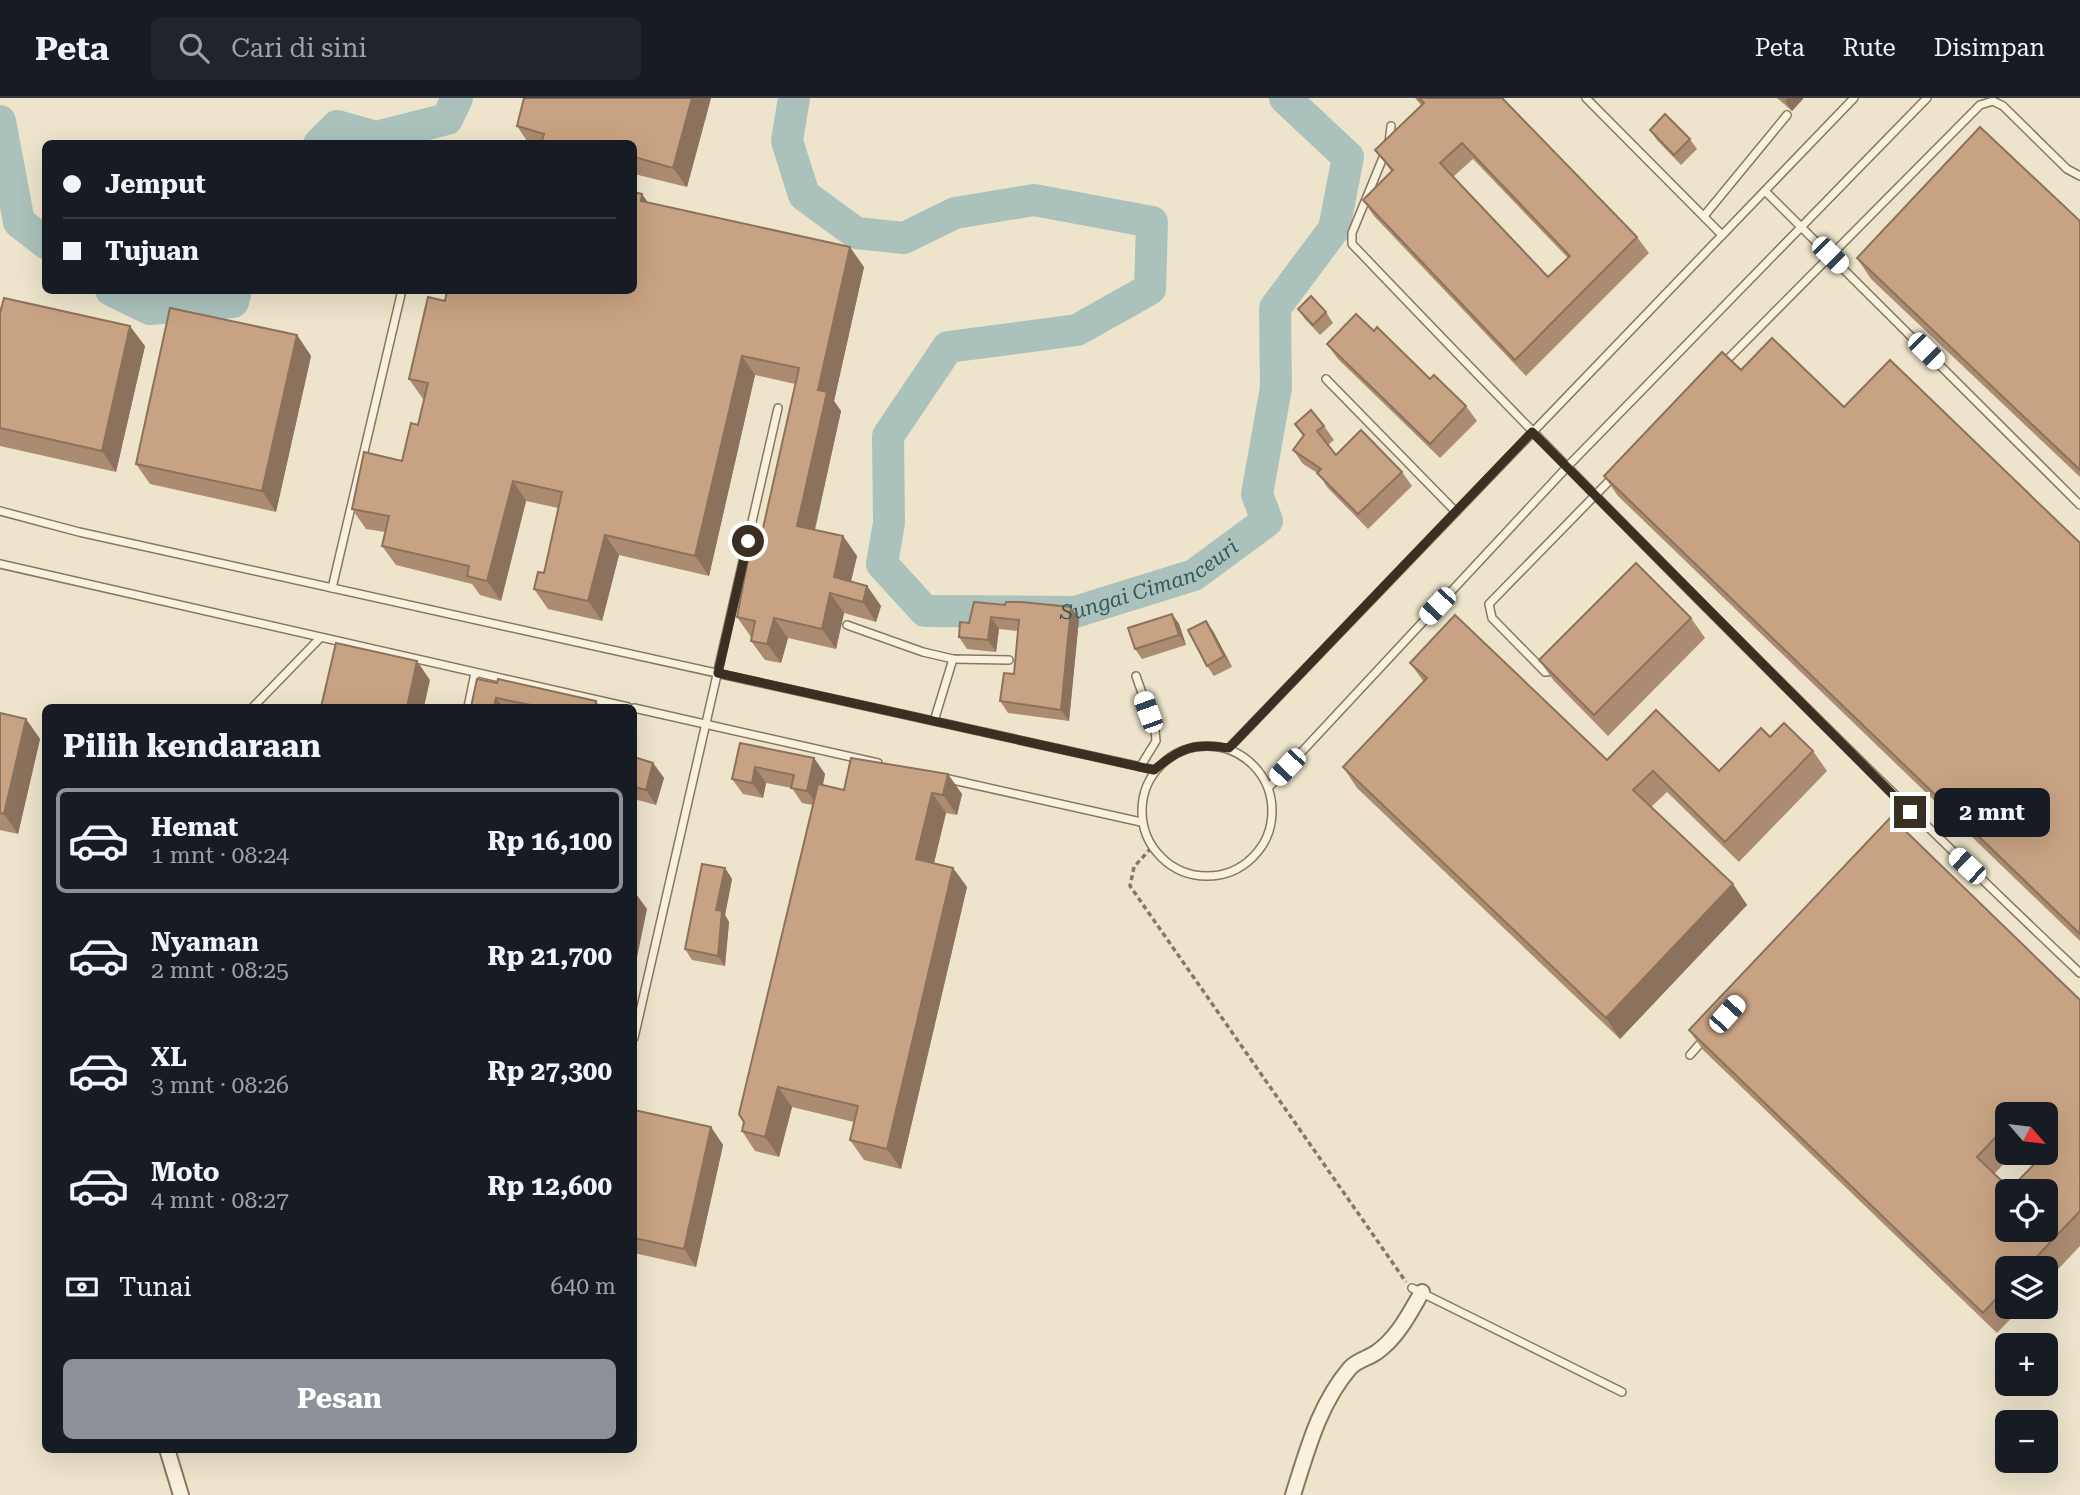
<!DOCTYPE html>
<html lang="id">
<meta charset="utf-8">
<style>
body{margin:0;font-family:"Roboto Serif",serif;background:#20242c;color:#f1f3f6;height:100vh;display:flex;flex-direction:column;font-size:26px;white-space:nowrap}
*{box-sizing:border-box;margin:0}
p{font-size:23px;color:#9ea1a6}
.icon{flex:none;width:38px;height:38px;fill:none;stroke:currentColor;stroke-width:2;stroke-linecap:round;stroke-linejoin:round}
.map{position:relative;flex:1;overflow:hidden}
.sheet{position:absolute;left:42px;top:606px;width:595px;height:749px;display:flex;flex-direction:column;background:#171b24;border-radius:10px;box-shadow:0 7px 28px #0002}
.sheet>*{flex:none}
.banner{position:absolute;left:42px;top:42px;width:595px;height:154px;border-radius:10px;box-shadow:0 7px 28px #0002;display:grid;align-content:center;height:154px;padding:0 21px;background:#171b24}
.needle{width:46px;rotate:118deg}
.fabs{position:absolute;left:1995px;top:1004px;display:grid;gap:14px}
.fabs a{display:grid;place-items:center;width:63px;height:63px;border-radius:10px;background:#171b24;box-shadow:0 7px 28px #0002;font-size:35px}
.end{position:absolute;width:32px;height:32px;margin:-16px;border:9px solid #3b2f22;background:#fff;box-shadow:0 0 0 4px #fff}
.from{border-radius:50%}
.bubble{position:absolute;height:49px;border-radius:10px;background:#171b24;box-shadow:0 7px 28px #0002;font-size:23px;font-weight:700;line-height:49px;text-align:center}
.car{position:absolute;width:21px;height:42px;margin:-21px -10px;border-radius:9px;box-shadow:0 0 5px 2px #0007;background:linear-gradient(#fff 24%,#345 0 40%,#fff 0 76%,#345 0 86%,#fff 0)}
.banner b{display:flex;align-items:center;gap:24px;height:66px;font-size:26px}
.banner b+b{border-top:2px solid #363941}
.banner i{width:18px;height:18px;background:#f1f3f6}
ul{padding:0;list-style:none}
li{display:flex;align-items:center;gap:21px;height:105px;margin:0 14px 10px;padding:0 7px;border:4px solid transparent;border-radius:10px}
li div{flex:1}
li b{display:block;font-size:26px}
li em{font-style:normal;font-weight:700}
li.selected{border-color:#8c9099}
li>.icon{width:63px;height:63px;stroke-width:1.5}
h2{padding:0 21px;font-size:32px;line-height:84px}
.pay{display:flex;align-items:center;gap:18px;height:77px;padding:0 21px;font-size:26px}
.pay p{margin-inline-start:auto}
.action{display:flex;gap:14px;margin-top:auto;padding:14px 21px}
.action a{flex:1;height:80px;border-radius:10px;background:#8c9099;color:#fff;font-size:28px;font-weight:700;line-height:80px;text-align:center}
header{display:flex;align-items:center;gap:42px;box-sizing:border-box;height:98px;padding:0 35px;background:#171b24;border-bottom:2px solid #363941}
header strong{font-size:33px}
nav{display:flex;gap:38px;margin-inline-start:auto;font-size:24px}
.search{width:490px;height:63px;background:#20242c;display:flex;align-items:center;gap:18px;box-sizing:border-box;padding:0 24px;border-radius:10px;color:#9ea1a6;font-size:26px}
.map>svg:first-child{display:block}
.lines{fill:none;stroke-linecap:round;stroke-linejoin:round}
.river{stroke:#abc2bc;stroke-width:32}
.service-casing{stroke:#897760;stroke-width:10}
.minor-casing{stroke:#897760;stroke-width:18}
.path{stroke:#897760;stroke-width:3.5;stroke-dasharray:5 3.5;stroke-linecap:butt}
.service{stroke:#f8f1de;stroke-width:7}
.minor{stroke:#f8f1de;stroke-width:14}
.wall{fill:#ac8c71;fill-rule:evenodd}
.shaded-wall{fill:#8c725c}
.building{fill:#c8a383;stroke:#8c725c;stroke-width:2;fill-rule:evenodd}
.route{stroke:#3b2f22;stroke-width:9}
.labels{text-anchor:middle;stroke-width:5;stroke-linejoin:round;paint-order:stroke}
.water-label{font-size:21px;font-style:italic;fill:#335958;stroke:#f4eeda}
</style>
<header>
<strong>Peta</strong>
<div class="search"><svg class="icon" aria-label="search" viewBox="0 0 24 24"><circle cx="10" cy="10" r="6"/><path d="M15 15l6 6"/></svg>Cari di sini</div>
<nav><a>Peta</a><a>Rute</a><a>Disimpan</a></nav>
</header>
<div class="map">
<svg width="2080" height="1397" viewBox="0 0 2080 1397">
<rect width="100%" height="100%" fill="#ede4cb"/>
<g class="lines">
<!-- river -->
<g class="river">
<path id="s1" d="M794,0l-7,43 17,54 52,38 48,5 51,-25 79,-13 118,22 -2,67 -73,41 -129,17 -60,89 1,87 -7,41 43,47 150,1 119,-37 73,-54 -10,-27 19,-106 -1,-80 59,-79 14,-72 -63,-59"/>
<polyline points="0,23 19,124 46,145"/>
<polyline points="319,46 337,28 376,39 447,21 457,0"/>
<polyline points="111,192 150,211 233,204 236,192"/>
</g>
<defs>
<g id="service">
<polyline points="1586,0 1722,137"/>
<path d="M1391,28l-2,17 -37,90v11c237,248 479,493 728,729"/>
<polyline points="1765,93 2080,407"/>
<polyline points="1704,118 1787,17"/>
<polyline points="1724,265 1980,7 1993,3 2003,8 2067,71 2080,78"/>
<polyline points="1326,281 1456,414"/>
<polyline points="0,413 79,434 1155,672"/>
<polyline points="0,466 628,609"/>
<polyline points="332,490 402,192"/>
<polyline points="847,527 923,554 953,561 1009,562"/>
<polyline points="1554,573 1545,574 1492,520 1489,506 1613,379"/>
<polyline points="1136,578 1155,632 1156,643 1140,669"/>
<polyline points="253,609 320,540"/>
<polyline points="468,609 475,575"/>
<polyline points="634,610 878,665"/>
<polyline points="934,623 953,561"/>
<circle cx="1207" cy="713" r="65"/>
<polyline points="1229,650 1854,0"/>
<polyline points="944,680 1141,724"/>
<polyline points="1269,689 1568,368 1927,0"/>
<polyline points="1894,732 1910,714"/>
<polyline points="634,940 778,310"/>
<polyline points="1690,957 1705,940"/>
<polyline points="1412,1190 1622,1294"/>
</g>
<g id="minor">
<polyline points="167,1351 181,1397"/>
<path d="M1293,1397c14,-44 26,-91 57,-127 7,-8 19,-10 27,-16 21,-15 32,-38 45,-60"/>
</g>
</defs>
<!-- service casing -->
<use href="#service" class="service-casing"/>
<!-- minor casing -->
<use href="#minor" class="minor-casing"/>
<!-- path -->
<polyline class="path" points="1151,750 1134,769 1130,788 1406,1184"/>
<!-- service -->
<use href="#service" class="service"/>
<!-- minor -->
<use href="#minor" class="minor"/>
</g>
<!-- wall -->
<g class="wall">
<polygon points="711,0 687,89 634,76 634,46 529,46 517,28"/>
<path d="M1415,0h87l135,139 12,16 -123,123 -152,-160 -11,-16 29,-28 -17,-22 46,-45zM1473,61l95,99 -20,19 -95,-100z"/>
<polygon points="1777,0 1803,0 1803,1 1792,13"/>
<polygon points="1650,32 1690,41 1697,51 1681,67 1657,42"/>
<polygon points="649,105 864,169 834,303 841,313 815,432 843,438 857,458 851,484 867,488 881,508 876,524 844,515 836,551 788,540 781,565 765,562 751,543 751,539 737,519 759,448 795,286 755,277 709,478 619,457 602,523 548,511 534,491 544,475 558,410 526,403 501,503 480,497 472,486 396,467 382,448 385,434 366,431 352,411 402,363 418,327 424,301 423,301 409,281 445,203"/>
<polygon points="2080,123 2080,379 1871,181 1857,160"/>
<polygon points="1298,211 1326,214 1333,225 1320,237 1305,221"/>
<polygon points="0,215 145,248 116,374 0,348"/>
<polygon points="1374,233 1430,281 1466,308 1477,323 1440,360 1338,261 1327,246"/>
<polygon points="297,237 311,258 276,414 150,386 136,366"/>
<polygon points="1741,272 1844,309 2080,445 2080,843 1618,398 1604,378"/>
<polygon points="1295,326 1324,328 1334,342 1328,347 1336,357 1402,374 1412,388 1368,431 1327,389 1319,376 1303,366 1293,352 1303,338"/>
<polygon points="1005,507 1071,509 1079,521 1069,623 1008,615 1000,603 1014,576 1018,533 999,531 996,554 967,551 959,539 969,525"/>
<polygon points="1172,516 1179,526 1186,547 1142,561 1135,551"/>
<polygon points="1691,520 1705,540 1608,638 1554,583 1539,562"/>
<polygon points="1213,533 1232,569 1214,578 1207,568"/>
<polygon points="1410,565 1607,662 1719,673 1770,639 1813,653 1827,673 1739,764 1667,694 1651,709 1733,786 1747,807 1620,941 1357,690 1343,669 1424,584"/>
<polygon points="497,585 596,603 600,609 471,609"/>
<polygon points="0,615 26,621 40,641 18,736 0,732"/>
<polygon points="740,645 814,660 825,676 823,687 844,692 962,696 957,717 946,715 934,765 953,770 967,789 901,1071 864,1062 850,1042 854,1024 792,1009 779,1059 755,1053 742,1033 813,707 802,705 792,690 766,685 763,700 743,696 732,681"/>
<polygon points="634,659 653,665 664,680 656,707 634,701"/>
<polygon points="725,770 732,781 725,817 729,824 725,868 692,862 685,851"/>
<path d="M2080,902v246l-34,36v-13h-39v38h15l-25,26 -294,-283 -14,-20zM2007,1017h39v29l4,4 -40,41 -16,-15 20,-21h-7z"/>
<polygon points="634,1012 711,1029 723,1047 696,1169 634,1155"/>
</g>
<!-- shaded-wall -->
<g class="shaded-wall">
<polygon points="692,0 711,0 687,89 673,70"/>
<polygon points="1788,0 1803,0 1803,1 1792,13 1785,3"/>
<polygon points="642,96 656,116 641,103"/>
<polygon points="850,149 864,169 834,303 841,313 811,448 797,428 818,292"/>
<polygon points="130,228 145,248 116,374 102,353"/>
<polygon points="297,237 311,258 276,414 262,393"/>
<polygon points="742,258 755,277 709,478 695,458"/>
<polygon points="513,383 526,403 501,503 487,483"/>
<polygon points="605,437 619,457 602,523 588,503"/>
<polygon points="843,438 857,458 847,499 834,479"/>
<polygon points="867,488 881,508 876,524 863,504"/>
<polygon points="830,495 844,515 836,551 822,531"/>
<polygon points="1071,509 1079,521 1069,623 1061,612"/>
<polygon points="1172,516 1179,526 1186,547 1179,537"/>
<polygon points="991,519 999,531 996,554 988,542"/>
<polygon points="774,520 788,540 781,565 767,546"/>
<polygon points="1206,523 1213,533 1232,569 1224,558"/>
<polygon points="417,563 430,582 424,609 407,609"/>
<polygon points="496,600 503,609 494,609"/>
<polygon points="26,621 40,641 18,736 4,716"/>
<polygon points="814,660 825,676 818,708 807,693"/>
<polygon points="653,665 664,680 656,707 646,692"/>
<polygon points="755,669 766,685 763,700 752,685"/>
<polygon points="948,676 962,696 957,717 943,697"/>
<polygon points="932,695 946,715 930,781 916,761"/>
<polygon points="725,770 732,781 725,817 729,824 725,868 718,858 716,812"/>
<polygon points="953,770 967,789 901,1071 887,1051"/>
<polygon points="1733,786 1747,807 1620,941 1606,920"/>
<polygon points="634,793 647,811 634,874"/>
<polygon points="778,989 792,1009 779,1059 765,1039"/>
<polygon points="711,1029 723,1047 696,1169 684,1151"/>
</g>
<!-- building -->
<g class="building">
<polygon points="524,0 692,0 673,70 634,59 634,46 541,46 544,36 517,28"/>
<path d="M1419,0h83l135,139 -122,123 -152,-160 30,-30 -18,-20 49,-47zM1462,45l108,113 -22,21 -108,-114z"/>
<polygon points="1665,16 1690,41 1674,57 1650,32"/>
<polygon points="1980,29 2080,123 2080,372 1857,160"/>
<polygon points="634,94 642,96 641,103 850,149 818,292 827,294 797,428 843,438 834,479 867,488 863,504 830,495 822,531 774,520 767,546 751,543 755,523 737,519 751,446 759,448 799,270 742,258 695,458 605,437 588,503 534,491 538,474 544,475 562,394 513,383 487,483 467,478 469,468 382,448 389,418 352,411 364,354 402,363 411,325 418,327 428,285 409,281 428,199 445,203 447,192 634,192"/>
<polygon points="1311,198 1326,214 1313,227 1298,211"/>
<polygon points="4,200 130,228 102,353 0,330 0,215"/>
<polygon points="170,210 297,237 262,393 136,366"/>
<polygon points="1356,216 1374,233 1377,229 1430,281 1434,277 1466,308 1430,346 1327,246"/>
<polygon points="1772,240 1844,309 1890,262 2080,445 2080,836 1604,378 1722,254 1741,272"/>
<polygon points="1311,312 1324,328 1317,333 1336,357 1361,332 1402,374 1358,416 1317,375 1321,371 1293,352 1304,337 1295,326"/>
<polygon points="1636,465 1691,520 1594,617 1539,562"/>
<polygon points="974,504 1005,507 1006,504 1021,504 1071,509 1061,612 1000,603 1004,575 1014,576 1019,522 991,519 988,542 959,539 960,524 969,525"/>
<polygon points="1172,516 1179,537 1135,551 1128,530"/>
<polygon points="1455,517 1607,662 1656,612 1719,673 1761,630 1770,639 1784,625 1813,653 1725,744 1653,673 1633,692 1733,786 1606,920 1343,669 1427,580 1410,565"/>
<polygon points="1206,523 1224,558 1207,568 1188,532"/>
<polygon points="336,545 417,563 407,609 321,609"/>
<polygon points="477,581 497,585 498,581 596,603 595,609 541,609 496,600 494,609 471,609"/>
<polygon points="0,615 26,621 4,716 0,715"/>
<polygon points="740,645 814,660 807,693 791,690 794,677 755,669 752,685 732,681"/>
<polygon points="634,659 653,665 646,692 634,689"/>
<polygon points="851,660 948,676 943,697 932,695 916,761 953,770 887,1051 850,1042 858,1008 778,989 765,1039 742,1033 744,1024 739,1016 818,686 844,692"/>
<path d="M1891,719l189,183v211l-55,58h-18v18l-24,26 -294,-283zM2019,1014l4,3h23v22l7,7 -7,9h-1l-35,36 -33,-32 30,-32v-10h10zM2007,1094h39v38h-39z"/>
<polygon points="702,766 725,770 716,812 722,813 718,858 685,851"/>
<polygon points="634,1012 711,1029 684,1151 634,1140"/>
</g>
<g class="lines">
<!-- route -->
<path class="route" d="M748,443l-30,132 436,97c27,-23 40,-27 75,-22l303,-316 378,380"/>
</g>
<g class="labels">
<!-- water labels -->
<g class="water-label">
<text dy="7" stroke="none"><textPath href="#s1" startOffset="1281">Sungai Cimanceuri</textPath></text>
</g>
</g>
</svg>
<div class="fabs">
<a><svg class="needle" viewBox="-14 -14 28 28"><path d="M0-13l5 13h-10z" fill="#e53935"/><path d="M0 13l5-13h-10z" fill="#9ea1a6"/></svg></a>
<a><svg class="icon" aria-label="locate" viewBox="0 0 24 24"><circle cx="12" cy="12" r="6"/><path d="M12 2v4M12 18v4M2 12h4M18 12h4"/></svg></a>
<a><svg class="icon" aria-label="layers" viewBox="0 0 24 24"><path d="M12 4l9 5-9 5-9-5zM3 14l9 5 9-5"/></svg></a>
<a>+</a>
<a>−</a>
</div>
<i class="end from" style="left:748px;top:443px"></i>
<i class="end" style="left:1910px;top:714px"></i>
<div class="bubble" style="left:1934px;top:690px;width:116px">2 mnt</div>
<i class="car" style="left:1830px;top:157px;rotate:135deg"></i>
<i class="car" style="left:1926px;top:253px;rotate:135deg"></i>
<i class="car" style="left:1437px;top:508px;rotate:223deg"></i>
<i class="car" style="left:1148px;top:614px;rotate:340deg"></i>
<i class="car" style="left:1287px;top:669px;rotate:223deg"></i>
<i class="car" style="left:1967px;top:768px;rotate:313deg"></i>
<i class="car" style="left:1727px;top:916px;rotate:42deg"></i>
<div class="banner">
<b><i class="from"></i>Jemput</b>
<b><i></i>Tujuan</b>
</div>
<section class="sheet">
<h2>Pilih kendaraan</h2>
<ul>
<li class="selected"><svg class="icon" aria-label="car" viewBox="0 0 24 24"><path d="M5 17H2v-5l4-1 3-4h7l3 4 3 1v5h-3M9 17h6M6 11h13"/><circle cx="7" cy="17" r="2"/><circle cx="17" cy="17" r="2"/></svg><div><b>Hemat</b><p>1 mnt · 08:24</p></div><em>Rp 16,100</em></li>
<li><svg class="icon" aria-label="car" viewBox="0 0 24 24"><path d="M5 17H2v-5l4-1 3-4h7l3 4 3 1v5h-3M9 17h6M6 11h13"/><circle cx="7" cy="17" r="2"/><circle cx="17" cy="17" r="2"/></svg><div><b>Nyaman</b><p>2 mnt · 08:25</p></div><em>Rp 21,700</em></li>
<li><svg class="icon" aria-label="car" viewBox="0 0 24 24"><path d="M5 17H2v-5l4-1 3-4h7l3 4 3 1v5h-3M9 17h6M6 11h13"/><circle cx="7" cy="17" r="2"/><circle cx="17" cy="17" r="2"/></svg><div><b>XL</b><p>3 mnt · 08:26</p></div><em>Rp 27,300</em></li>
<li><svg class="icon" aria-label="car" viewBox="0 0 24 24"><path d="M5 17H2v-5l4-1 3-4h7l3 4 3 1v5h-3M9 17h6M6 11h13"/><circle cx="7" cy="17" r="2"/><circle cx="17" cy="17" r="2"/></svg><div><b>Moto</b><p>4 mnt · 08:27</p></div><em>Rp 12,600</em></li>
</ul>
<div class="pay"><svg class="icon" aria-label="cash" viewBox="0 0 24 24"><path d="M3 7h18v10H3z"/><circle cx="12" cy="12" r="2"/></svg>Tunai<p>640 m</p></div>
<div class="action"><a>Pesan</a></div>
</section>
</div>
